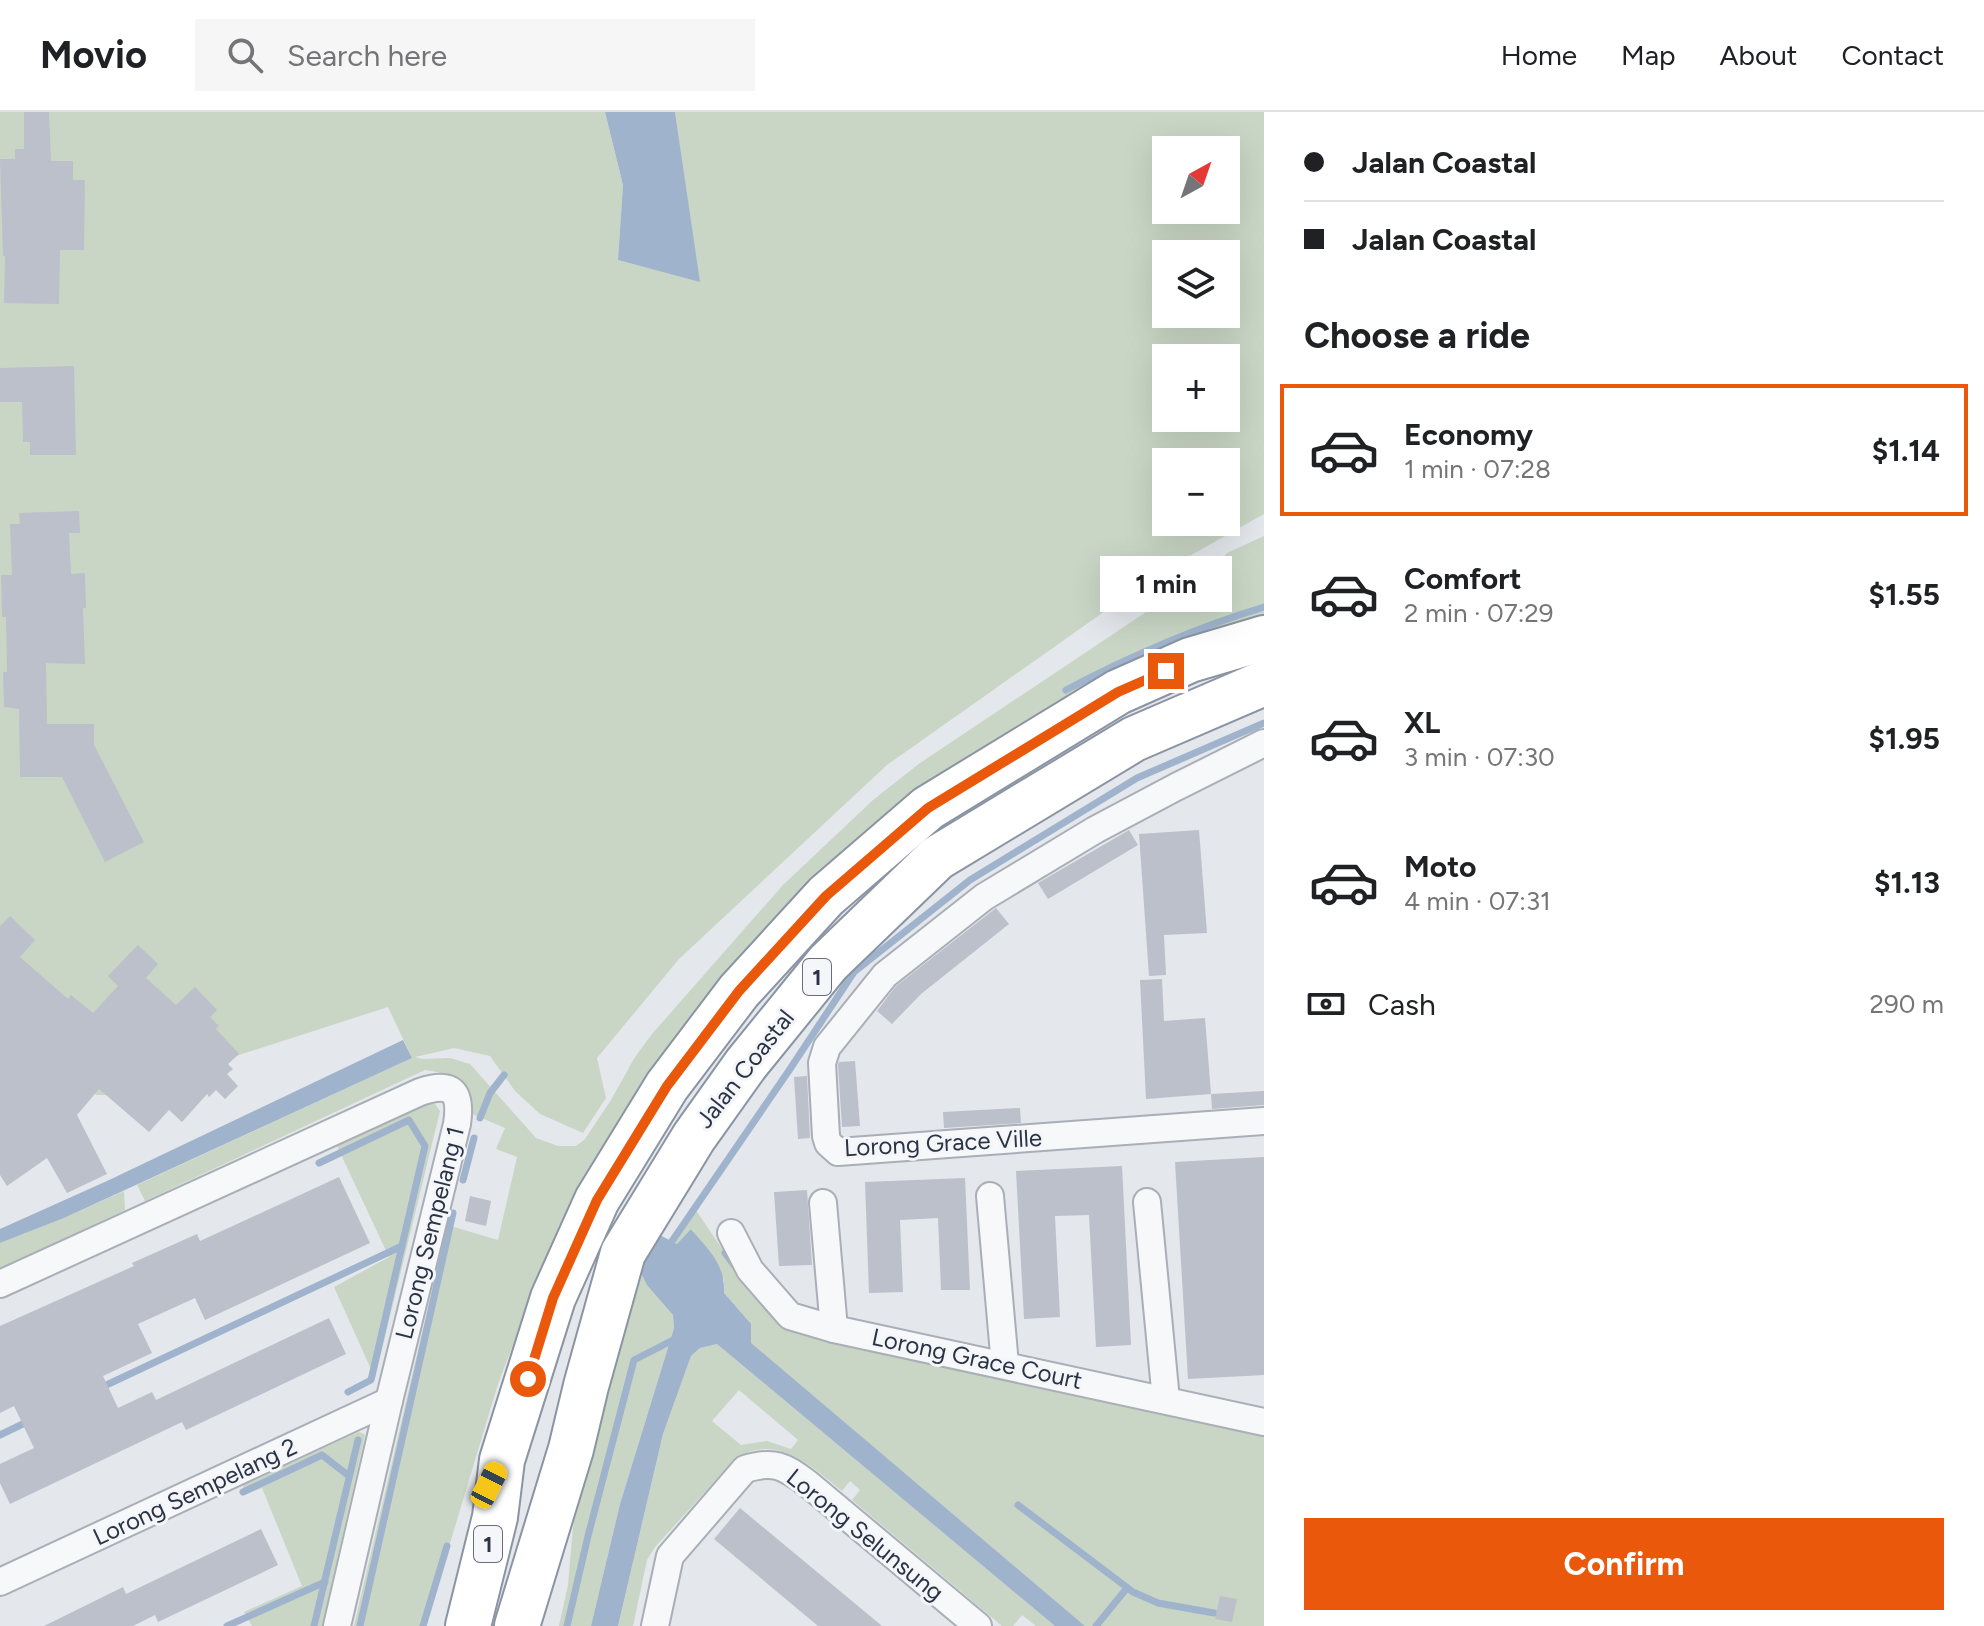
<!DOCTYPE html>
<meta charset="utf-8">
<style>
body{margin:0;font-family:Figtree,sans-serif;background:#f6f6f6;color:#202124;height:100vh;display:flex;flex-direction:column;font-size:30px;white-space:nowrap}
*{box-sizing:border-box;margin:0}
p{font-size:26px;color:#757577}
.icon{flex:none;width:44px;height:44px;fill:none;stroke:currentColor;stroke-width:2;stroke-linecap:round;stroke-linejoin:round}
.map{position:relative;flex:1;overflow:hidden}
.details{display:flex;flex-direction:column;background:#fff;width:720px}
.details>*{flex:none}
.hud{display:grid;align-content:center;height:176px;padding:0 40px;background:#fff}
.needle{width:52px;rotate:40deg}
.buttons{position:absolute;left:1152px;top:24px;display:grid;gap:16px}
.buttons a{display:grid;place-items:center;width:88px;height:88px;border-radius:0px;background:#fff;box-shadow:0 8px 32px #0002;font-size:40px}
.end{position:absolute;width:36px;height:36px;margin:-18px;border:10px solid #ea580c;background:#fff;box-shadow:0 0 0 4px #fff}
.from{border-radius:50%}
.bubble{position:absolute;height:56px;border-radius:0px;background:#fff;box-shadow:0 8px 32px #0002;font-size:26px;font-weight:700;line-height:56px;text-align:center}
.car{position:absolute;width:24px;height:48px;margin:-24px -12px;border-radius:10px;box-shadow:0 0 6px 2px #0007;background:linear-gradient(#f5c518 24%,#345 0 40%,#f5c518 0 76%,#345 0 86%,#f5c518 0)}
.hud b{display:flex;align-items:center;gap:28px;height:76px;font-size:30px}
.hud b+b{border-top:2px solid #e0e0e0}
.hud i{width:20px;height:20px;background:#202124}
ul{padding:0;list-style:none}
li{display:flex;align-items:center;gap:24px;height:132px;margin:0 16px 12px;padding:0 24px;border:4px solid transparent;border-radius:0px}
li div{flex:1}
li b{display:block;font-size:30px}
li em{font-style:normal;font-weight:700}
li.current{border-color:#ea580c}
li>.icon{width:72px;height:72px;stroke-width:1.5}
h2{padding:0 40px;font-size:36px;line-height:96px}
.pay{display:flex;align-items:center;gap:20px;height:88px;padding:0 40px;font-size:30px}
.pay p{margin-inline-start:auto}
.action{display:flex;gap:16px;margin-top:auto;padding:16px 40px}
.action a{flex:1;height:92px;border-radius:0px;background:#ea580c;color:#fff;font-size:32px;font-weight:700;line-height:92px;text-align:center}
header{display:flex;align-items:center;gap:48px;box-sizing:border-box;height:112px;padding:0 40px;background:#fff;border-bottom:2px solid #e0e0e0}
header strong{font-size:38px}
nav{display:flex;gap:44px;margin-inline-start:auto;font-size:28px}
.search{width:560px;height:72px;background:#f6f6f6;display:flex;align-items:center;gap:20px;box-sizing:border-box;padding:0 28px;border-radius:0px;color:#757577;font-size:30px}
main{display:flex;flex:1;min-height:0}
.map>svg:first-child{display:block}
.green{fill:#c9d6c5;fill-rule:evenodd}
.water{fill:#9fb4cc}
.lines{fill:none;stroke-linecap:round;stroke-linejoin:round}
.stream{stroke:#9fb4cc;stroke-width:7}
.building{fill:#bbc0ca}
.minor-casing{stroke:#a9aeb7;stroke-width:30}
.trunk-casing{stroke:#8b94a3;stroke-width:48}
.minor{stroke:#f7f8fa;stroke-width:26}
.trunk{stroke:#fff;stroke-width:44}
.route{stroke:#ea580c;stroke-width:10}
.labels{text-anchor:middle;stroke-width:6;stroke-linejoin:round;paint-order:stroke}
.shield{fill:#f4f6f9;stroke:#676e7b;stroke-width:2}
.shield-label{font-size:22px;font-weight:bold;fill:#2b3445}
.street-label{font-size:24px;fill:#2b3445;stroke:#f4f6f9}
</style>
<header>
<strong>Movio</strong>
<div class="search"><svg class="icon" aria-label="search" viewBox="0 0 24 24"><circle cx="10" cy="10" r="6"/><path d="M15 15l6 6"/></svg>Search here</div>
<nav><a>Home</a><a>Map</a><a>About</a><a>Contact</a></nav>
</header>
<main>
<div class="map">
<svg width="1264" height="1514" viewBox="0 0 1264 1514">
<rect width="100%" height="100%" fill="#e4e7ec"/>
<!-- green -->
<g class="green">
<path d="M0,0h605l18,73 -5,75 81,21 -24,-169h589v402l-108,61 -269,190 -208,194 -82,99 9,40 -23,35 -43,-19 -25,-23 -25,-35 -36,-8 -39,9 7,2 28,-1 20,6 66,74 22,8h18l9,-7 26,-39 24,-43 17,-23 131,-149 90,-85 47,-37 265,-177 22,-10 20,-23 37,-17v78l-38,16 -311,166 -375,478 -42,110 -73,242h-71l93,-401 51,15 19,-83 -21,-8 9,-21 -35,-15c-10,-28 -13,-39 -45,-43l-280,131 -8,-16 275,-127 -24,-51 -273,88h-18l-21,-12 -76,-7zM1166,38h60v60h-60zM1166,142h60v60h-60zM1166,246h60v60h-60zM1166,350h60v60h-60z"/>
<polygon points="429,992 435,992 440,999 375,1266 334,1175 389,1145 337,1034 421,993"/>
<polygon points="124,1079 125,1098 0,1157 0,1131 64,1106"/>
<polygon points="695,1097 725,1141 753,1179 847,1233 1264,1324 1264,1514 1085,1514 750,1231 723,1181 724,1168 692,1117 677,1132 672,1128"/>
<polygon points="651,1118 661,1188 673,1203 674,1216 620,1392 591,1514 559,1514 568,1473 573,1415 589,1323"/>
<path d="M717,1232l338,282h-19l-14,-11 -9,11h-11l-150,-126 8,-10 -10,-9 -8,10c-32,-26 -67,-59 -107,-32l-80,88 -8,13 -14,66h-15l45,-192 28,-78 9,-8zM739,1278l59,50 -7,9 -24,-8 -26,4 -29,-24z"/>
<polygon points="359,1320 364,1322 365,1324 322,1514 252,1514 244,1500 302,1474 262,1376 246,1382 242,1372"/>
</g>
<!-- water -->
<g class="water">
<polygon points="605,0 675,0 700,170 618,148 623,73"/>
<polygon points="403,928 412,946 64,1106 0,1131 0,1117 107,1069"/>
<path d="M691,1117c18,22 34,34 33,64l27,31v19l334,283h-30l-338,-282 -17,4 -9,8 -28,78 -45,192h-27l29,-122 54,-176 -1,-13 -26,-30 -10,-20 19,-32 21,11z"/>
</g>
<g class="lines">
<!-- stream -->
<g class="stream">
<path d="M1066,578c64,-34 129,-62 198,-83"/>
<polyline points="480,1006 490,981 504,963"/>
<polyline points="319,1051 409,1008 425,1034 371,1268 348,1280"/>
<polyline points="463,1068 474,1026"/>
<polyline points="668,1135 790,957 854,860 970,768 1137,666 1264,611"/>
<polyline points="725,1141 734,1153"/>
<polyline points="100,1276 402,1134"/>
<polyline points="0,1323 31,1308"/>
<polyline points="243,1380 322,1343 349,1364"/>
<polyline points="1018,1393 1133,1480 1158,1491 1214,1501"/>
<polyline points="227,1514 325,1470"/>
<polyline points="314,1514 358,1328"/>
<polyline points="360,1514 453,1101"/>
<polyline points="423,1514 447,1434"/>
<polyline points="567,1514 588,1424 634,1248 677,1226"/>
<polyline points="1096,1514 1127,1476"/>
</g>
</g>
<!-- building -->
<g class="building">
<polygon points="24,0 49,0 51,49 73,49 73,68 85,68 84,138 60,138 59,192 4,191 5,144 3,144 0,47 15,47 15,37 24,37"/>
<polygon points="74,254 76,343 30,343 30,330 23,330 22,290 0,290 0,256"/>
<polygon points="79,399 80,421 69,421 71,462 85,461 86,496 83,496 85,552 46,551 47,612 94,612 94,633 144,730 105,750 62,665 20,665 19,597 4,595 3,560 7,560 6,505 2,505 1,463 12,463 10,412 20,412 19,401"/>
<polygon points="1129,718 1138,733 1048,787 1038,771"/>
<polygon points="1199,718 1207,821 1164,823 1166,863 1149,864 1139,722"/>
<polygon points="996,796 1009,812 921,882 892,912 877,899 896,874"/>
<polygon points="10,804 35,828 20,845 68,887 71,883 93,901 118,874 108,864 138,833 158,852 146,866 176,893 195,875 217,898 210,905 219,914 216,917 239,942 228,952 233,957 227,962 238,974 225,987 216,978 209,985 207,982 182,1010 169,998 149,1020 99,977 77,1003 107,1062 67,1081 47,1046 7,1074 0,1063 0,814"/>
<polygon points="1162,867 1164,909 1205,906 1211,982 1146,987 1140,868"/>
<polygon points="855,949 860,1014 842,1015 838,953 839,950"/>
<polygon points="807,964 810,1026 798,1027 794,965"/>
<polygon points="1264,979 1264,993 1212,997 1211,982"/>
<polygon points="1020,996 1021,1011 944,1016 943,1000"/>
<polygon points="1264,1045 1264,1263 1188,1267 1175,1050"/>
<polygon points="1122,1054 1131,1233 1096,1235 1089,1103 1055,1104 1060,1205 1024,1207 1016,1059"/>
<polygon points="339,1065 370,1131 205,1208 195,1186 138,1212 152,1241 103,1264 118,1296 152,1280 156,1288 329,1206 346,1242 186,1318 182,1310 10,1392 0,1371 0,1352 34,1336 14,1294 0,1301 0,1214 134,1154 132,1151 197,1122 200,1129"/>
<polygon points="965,1066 970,1178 941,1178 938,1106 900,1108 903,1180 869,1181 865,1070"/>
<polygon points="807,1078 812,1153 779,1154 774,1080"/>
<polygon points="470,1084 491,1089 486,1114 465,1109"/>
<polygon points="740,1396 758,1411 882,1514 818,1514 714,1427"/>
<polygon points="261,1417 278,1453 158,1510 155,1503 133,1514 44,1514 123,1475 126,1482"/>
<polygon points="1220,1484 1237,1487 1232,1510 1215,1507"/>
</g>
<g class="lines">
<defs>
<g id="minor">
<polyline points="1264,631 1176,675 1095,718 984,785 885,863 827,935 822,951 826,1024 828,1031 838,1040 1264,1009"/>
<polyline points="990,1084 1005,1253"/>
<polyline points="1147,1090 1166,1288"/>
<polyline points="823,1091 834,1217"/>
<polyline points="731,1121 750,1158 790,1204 834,1217 1264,1310"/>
<path d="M0,1172l420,-192c32,-11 42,-1 37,32l-68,277 -52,225"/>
<polyline points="0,1470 389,1289"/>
<path d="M655,1514l15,-70 75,-87c29,-9 39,-3 62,14l171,143"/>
</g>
<g id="trunk">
<polyline points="468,1514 495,1405 502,1348 553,1186 597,1088 667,974 739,879 826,784 928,696 1118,580 1190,548 1264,526"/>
<polyline points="517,1514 571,1337 586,1274 623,1141 694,1025 746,952 828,851 937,746 1134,627 1264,571"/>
</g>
</defs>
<!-- minor casing -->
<use href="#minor" class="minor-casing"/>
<!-- trunk casing -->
<use href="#trunk" class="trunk-casing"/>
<!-- minor -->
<use href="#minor" class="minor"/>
<!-- trunk -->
<use href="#trunk" class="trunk"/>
</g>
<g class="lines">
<!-- route -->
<polyline class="route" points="528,1267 553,1186 597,1088 667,974 739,879 826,784 928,696 1118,580 1166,559"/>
</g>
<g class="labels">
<!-- shield labels -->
<g class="shield">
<rect x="803" y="847" width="28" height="36" rx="6"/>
<rect x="474" y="1414" width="28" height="36" rx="6"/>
</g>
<g class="shield-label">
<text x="817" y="873">1</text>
<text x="488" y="1440">1</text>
</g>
<!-- street labels -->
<g class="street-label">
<text transform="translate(745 957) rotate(-52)" y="8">Jalan Coastal</text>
<text transform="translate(943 1031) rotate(-3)" y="8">Lorong Grace Ville</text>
<text transform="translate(430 1121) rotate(-76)" y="8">Lorong Sempelang 1</text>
<text transform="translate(977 1247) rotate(12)" y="8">Lorong Grace Court</text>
<text transform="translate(195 1380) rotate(-25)" y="8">Lorong Sempelang 2</text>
<text transform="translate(865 1423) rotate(39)" y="8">Lorong Selunsung</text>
</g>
</g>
</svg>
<div class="buttons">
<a><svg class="needle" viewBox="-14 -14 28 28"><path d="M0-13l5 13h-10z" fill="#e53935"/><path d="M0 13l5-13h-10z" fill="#757577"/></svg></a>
<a><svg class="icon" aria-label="layers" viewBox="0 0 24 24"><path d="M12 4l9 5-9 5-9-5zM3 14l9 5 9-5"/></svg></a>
<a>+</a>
<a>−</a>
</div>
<i class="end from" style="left:528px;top:1267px"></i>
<i class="end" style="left:1166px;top:559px"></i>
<div class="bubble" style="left:1100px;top:444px;width:132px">1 min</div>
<i class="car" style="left:489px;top:1373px;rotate:27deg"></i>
</div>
<section class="details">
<div class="hud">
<b><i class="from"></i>Jalan Coastal</b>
<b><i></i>Jalan Coastal</b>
</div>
<h2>Choose a ride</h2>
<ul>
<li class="current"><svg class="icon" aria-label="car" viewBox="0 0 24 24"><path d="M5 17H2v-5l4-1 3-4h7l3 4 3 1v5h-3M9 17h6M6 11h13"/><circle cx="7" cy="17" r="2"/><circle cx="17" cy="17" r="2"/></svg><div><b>Economy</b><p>1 min · 07:28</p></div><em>$1.14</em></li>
<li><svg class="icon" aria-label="car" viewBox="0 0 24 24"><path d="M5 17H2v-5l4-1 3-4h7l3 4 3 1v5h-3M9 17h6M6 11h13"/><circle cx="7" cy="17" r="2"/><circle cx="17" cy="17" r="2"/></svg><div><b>Comfort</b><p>2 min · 07:29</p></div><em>$1.55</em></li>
<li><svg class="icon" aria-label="car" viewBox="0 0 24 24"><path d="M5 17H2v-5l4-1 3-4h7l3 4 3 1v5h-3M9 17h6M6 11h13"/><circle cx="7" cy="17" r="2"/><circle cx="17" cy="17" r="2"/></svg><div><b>XL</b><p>3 min · 07:30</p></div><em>$1.95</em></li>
<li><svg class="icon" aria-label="car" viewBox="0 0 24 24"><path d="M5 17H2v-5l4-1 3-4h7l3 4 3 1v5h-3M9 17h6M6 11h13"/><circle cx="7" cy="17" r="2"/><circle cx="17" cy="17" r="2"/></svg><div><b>Moto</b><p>4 min · 07:31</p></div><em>$1.13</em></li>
</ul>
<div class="pay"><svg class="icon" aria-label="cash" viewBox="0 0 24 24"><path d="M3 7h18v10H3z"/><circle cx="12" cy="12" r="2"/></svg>Cash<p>290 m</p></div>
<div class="action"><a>Confirm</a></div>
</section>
</main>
